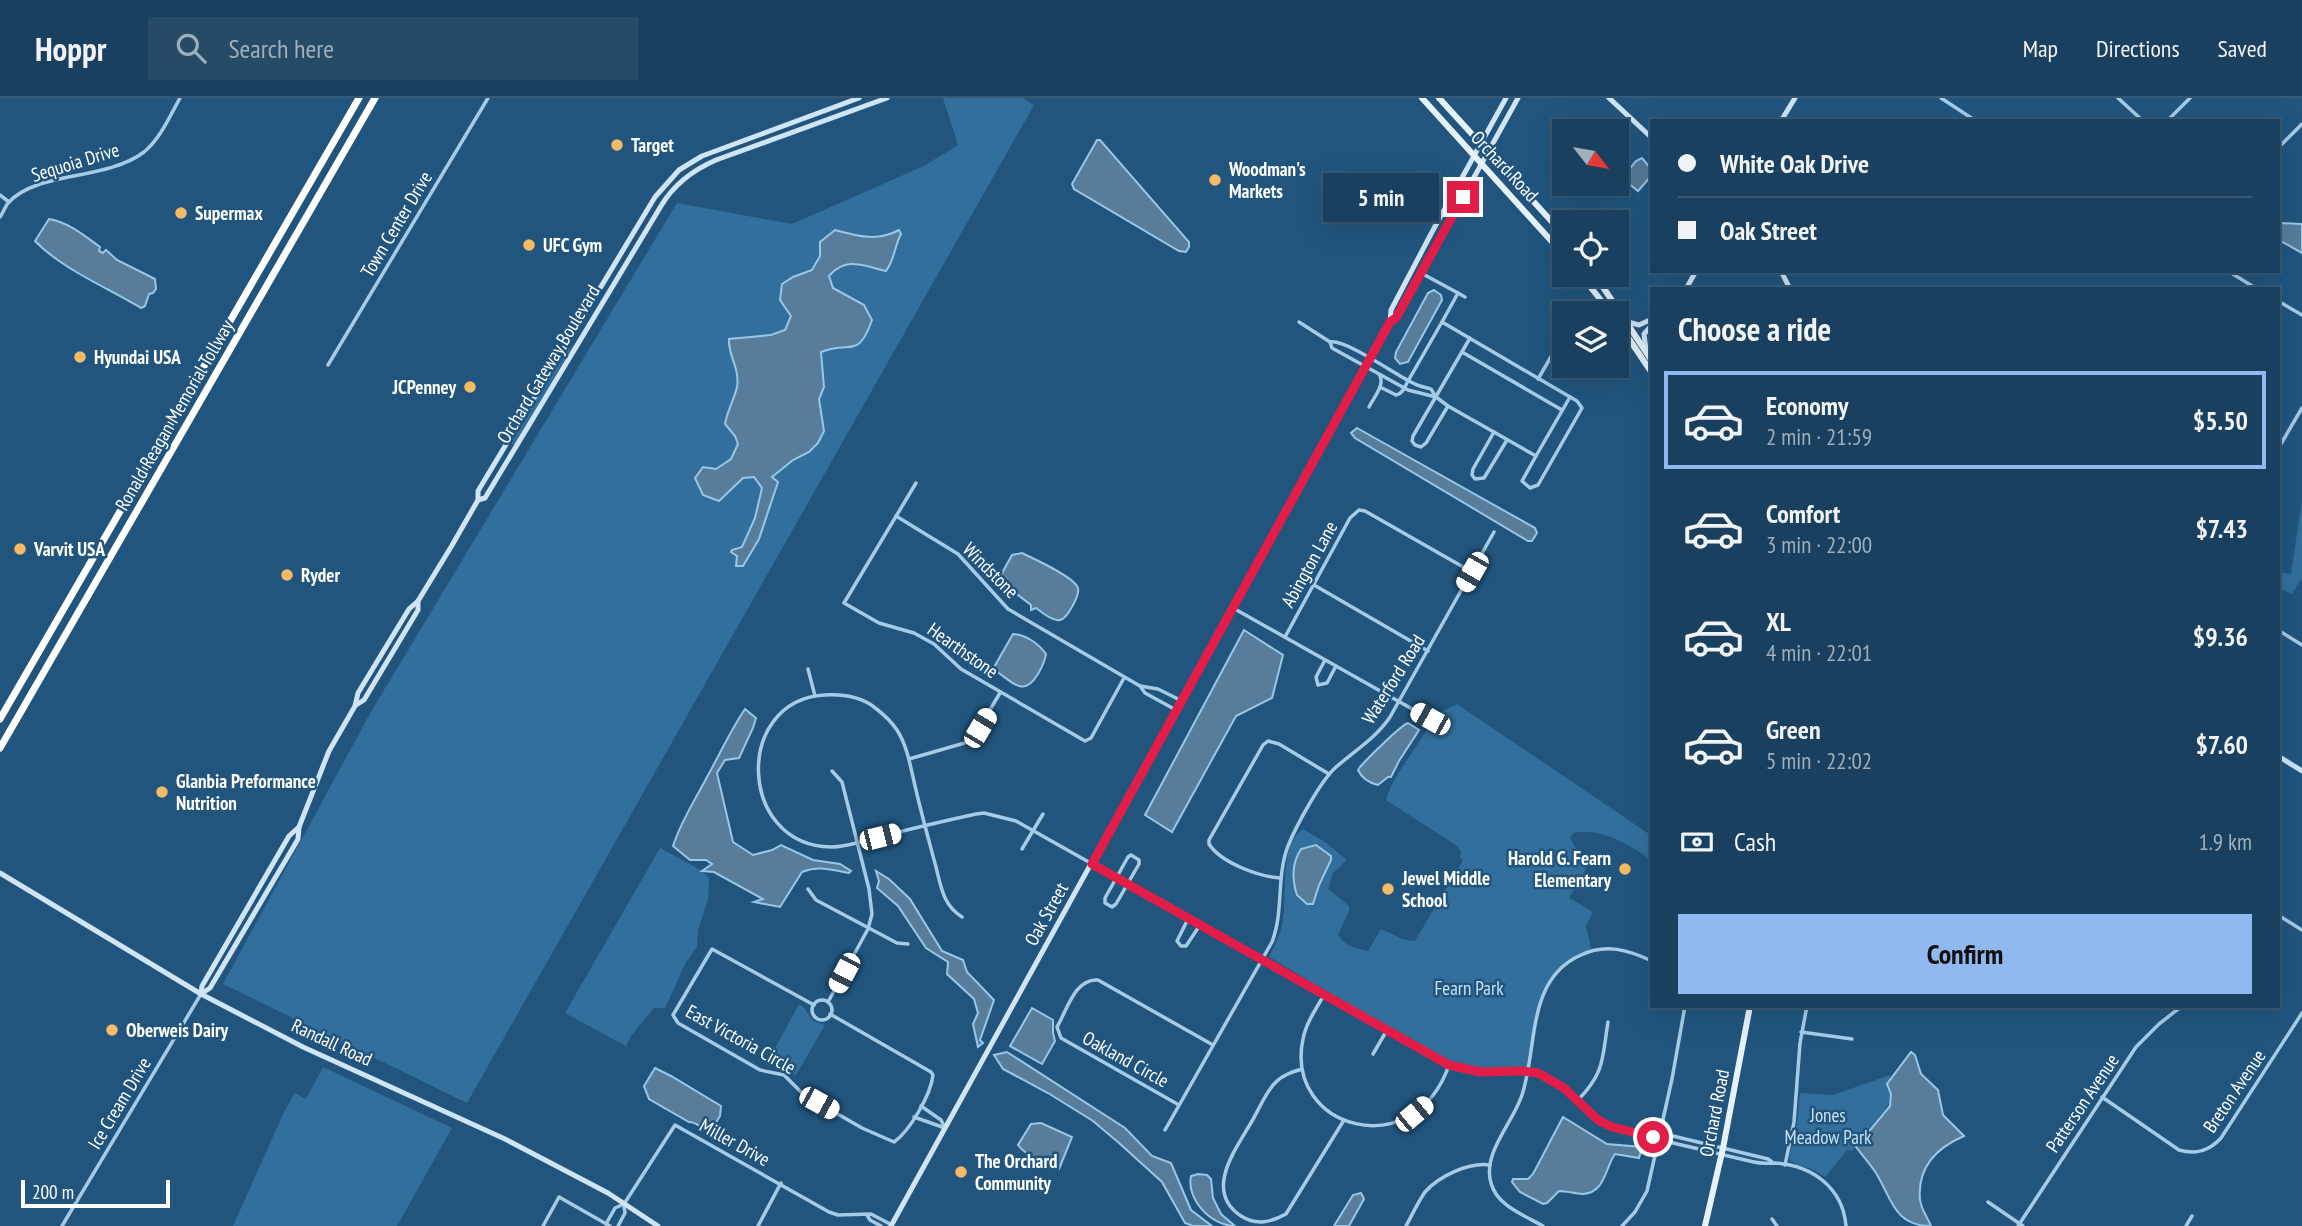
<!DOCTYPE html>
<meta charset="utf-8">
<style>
body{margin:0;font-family:"PT Sans Narrow",sans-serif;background:#264b67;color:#f1f3f6;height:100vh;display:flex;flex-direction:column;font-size:26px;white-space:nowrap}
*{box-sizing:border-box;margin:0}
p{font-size:23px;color:#9fafbc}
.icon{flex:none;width:38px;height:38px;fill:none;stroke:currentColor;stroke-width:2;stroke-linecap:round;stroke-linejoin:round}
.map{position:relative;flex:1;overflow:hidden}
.drawer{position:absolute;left:1650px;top:189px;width:630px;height:721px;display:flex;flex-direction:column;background:#19405e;border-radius:0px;box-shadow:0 7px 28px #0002,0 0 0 2px #375973}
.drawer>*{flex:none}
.banner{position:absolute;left:1650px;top:21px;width:630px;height:154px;border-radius:0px;box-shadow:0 7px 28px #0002,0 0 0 2px #375973;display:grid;align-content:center;height:154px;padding:0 28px;background:#19405e}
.needle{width:46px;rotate:121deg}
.tools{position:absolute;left:1552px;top:21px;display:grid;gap:14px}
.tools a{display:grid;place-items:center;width:77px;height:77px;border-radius:0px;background:#19405e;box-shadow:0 7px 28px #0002,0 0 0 2px #375973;font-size:35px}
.scale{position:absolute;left:21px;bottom:18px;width:149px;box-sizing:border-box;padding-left:7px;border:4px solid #fff;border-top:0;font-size:19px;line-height:24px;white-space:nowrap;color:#fff;-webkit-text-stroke:5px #21557e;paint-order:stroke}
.end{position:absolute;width:32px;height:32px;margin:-16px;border:9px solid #e11d48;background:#fff;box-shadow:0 0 0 4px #fff}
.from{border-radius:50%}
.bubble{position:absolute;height:49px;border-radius:0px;background:#19405e;box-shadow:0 7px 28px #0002,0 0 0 2px #375973;font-size:23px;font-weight:700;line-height:49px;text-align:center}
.car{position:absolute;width:21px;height:42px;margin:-21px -10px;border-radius:9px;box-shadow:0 0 5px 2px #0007;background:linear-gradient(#fff 24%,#345 0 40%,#fff 0 76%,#345 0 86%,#fff 0)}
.banner b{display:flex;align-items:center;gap:24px;height:66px;font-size:26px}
.banner b+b{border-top:2px solid #375973}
.banner i{width:18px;height:18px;background:#f1f3f6}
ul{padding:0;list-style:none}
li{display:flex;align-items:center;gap:21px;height:98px;margin:0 14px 10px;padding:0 14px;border:4px solid transparent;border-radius:0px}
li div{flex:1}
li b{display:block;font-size:26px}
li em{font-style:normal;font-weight:700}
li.current{border-color:#90b9f0}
li>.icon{width:63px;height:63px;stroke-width:1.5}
h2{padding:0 28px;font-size:32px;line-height:84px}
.pay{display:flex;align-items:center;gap:18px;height:77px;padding:0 28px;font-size:26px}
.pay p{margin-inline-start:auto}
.cta{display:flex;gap:14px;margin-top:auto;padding:14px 28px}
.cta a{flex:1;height:80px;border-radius:0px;background:#90b9f0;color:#111;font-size:28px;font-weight:700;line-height:80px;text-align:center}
header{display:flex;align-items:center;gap:42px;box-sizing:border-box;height:98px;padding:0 35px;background:#19405e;border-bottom:2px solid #375973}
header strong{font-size:33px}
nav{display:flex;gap:38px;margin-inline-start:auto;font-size:24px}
.search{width:490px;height:63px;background:#264b67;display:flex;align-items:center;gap:18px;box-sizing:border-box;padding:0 24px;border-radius:0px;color:#9fafbc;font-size:26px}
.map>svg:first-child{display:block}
.green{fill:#336f9c}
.water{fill:#577d9b;stroke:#98c7e8;stroke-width:2}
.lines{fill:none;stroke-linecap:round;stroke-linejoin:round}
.street{stroke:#a5cbe7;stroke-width:3.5}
.secondary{stroke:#cfe4f6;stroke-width:5}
.primary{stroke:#e6f2fd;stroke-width:6}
.highway{stroke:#fff;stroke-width:7}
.route{stroke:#e11d48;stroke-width:9}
.poi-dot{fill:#f4ba66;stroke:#21557e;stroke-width:2.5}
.labels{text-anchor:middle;stroke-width:5;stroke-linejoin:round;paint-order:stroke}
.poi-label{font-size:19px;font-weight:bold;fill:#fff;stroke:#21557e;text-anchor:start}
.street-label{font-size:19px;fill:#fff;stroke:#21557e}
.park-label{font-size:19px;fill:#c8e2f5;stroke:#21557e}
</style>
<header>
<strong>Hoppr</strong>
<div class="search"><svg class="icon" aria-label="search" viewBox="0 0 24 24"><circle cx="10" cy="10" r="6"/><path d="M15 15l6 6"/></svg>Search here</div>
<nav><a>Map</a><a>Directions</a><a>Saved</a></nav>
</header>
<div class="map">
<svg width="2302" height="1128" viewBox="0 0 2302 1128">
<rect width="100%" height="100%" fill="#21557e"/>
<!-- green -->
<g class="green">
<polygon points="943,0 1022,0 1034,7 467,1005 223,886 372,612 677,105 792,126 924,68 958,47"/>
<polygon points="574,246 514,347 510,345 562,258"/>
<polygon points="2302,402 2302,480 2292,496 2279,490 2279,474 2291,476"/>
<path d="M1457,606l195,132v25c-21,-16 -52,-34 -79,-28l-3,5 17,29 -18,31 24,14 -7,14 5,23c-58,24 -54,65 -64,119l-46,2 -24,-5 -43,-22 -145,-86c5,-10 10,-20 13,-31 6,-26 -4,-81 21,-97l22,13 22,18 -14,13 -5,16 21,17v5l-11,24c8,12 17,13 30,16l13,-22 21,10 13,2 48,-81 -3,-2 1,-6 -4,-6 -71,-46c9,-31 36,-55 48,-85z"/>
<polygon points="660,750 702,773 709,780 708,801 698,832 697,848 685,866 665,910 654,910 631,938 626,948 565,915"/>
<polygon points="799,906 804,910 813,923 825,927 796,977 783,969 766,967"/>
<polygon points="323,969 452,1030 397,1128 233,1128 284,1014 295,995 306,1001"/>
<polygon points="1890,977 1891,999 1888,1007 1852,1053 1847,1052 1825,1079 1814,1072 1791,1064 1789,1059 1797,1026 1800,995 1833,997"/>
</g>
<!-- water -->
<g class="water">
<polygon points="1097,42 1100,42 1189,144 1189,149 1186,154 1179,153 1074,91 1072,86"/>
<polygon points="1642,60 1652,72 1652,77 1638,93 1622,80 1636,63"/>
<path d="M49,121c19,3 36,17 51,28l-1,4 4,2 3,-3 11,10 38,19 1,10 -3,4 -4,1 -4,12 -4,2c-33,-20 -79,-39 -106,-67z"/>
<polygon points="2279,125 2302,126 2302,155 2279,142"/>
<path d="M835,132c23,6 42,12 64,0l2,4c-7,13 -6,25 -15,37 -22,-5 -40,-15 -57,5l4,12 31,17 8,15c-14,40 -21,20 -51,32l3,35 -5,12 5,32 -6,12 -9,9 -16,8 -21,17 6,5 -19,57 -16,27h-7l1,-10 -6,-4 1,-2 10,-3 13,-29 7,-30 -8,-11 -11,1 -24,23 -16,-6 -8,-17 8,-11 13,2 15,-10 7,-15 -3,-8 -10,-12c2,-13 9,-24 12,-37 3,-19 -9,-31 -8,-48l42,-4 14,-5 6,-14 -11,-16 2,-16 11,-7 19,-7 8,-14v-14z"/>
<polygon points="1434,192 1441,197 1442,202 1408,264 1400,266 1395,260 1396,254 1428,195"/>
<polygon points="1357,330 1535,430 1537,435 1532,443 1528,443 1355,340 1351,335"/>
<path d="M1022,455c12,6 53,24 56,35 2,7 -11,31 -18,32 -7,2 -19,-8 -24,-12l-5,2v-5l-22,-17 -8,-13 11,-20z"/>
<polygon points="1244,532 1283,557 1272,600 1236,618 1172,734 1145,717"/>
<path d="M1013,536c12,0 26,10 33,20 -1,8 -4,13 -8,20 -15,25 -26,7 -45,-5z"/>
<path d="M745,611l11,9 -3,10 -14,30 -14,2 -8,13 16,69 20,13 19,-5 9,-5 32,15 27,4 11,7 -2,2c-18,-3 -30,-8 -47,-1l-22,35 -26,-5 9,-3 -49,-27 -12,-1 10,-7 -6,-4h-16l-17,-14c8,-25 22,-46 34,-69 13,-23 23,-46 38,-68z"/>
<path d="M1408,625l11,7 -20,31 -8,16h-3l-10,8c-8,-2 -16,-6 -20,-15l2,-3c7,-8 41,-42 48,-44z"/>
<path d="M1316,747l15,11v4l-12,25 -6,19h-6l-10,-9c-5,-15 -5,-32 4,-46z"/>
<polygon points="876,773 889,781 910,801 942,853 963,862 967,874 994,902 980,942 983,945 978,949 973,926 978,915 974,901 947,876 948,864 926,850 898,808 877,790 879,783"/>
<polygon points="1032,910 1053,922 1053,935 1055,943 1042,966 1010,948"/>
<polygon points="1007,954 1125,1030 1152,1058 1171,1065 1191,1112 1212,1128 1193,1128 1185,1125 1162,1084 1119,1045 1093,1023 1048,995 1003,971 994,957"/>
<path d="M1911,954l4,3 6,19 17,16 5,25 21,21c-28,12 -47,31 -44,64 1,9 8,18 11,26 -37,0 -39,-27 -55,-53 -6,-9 -13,-17 -20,-26l34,-41 1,-12 -4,-10z"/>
<path d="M655,970l16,8 50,30 -1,10 -9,15c-9,-1 -13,-9 -22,-9l-40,-23 -5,-13z"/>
<path d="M1563,1019l44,27 35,3 -3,11 -24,-4c-10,14 -10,39 -32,40 -8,0 -15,-3 -24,-3l-12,12 -4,1 -23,-12 -8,-10 1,-3h15l5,-5z"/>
<path d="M1041,1025l31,14 -13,32c-10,-2 -35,-15 -41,-24l13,-21z"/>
<path d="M1198,1076l9,1 4,4 2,19 8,16 14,12c-24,0 -49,-27 -44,-50z"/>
<polygon points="1361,1095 1364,1101 1349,1128 1334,1128 1353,1097"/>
</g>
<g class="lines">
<!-- street -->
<g class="street">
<polyline points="1941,0 1976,23"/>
<polyline points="2118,0 2143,23"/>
<polyline points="2167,23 2190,0"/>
<polyline points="2278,50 2302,26"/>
<polyline points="0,97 9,104"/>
<path d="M0,119c3,-4 5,-10 8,-14 28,-32 98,-22 136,-51 16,-13 26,-36 36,-54"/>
<polyline points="2228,173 2257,191"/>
<polyline points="1421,175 1458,195 1442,224"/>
<polyline points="1458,195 1465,199"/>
<polyline points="2278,203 2302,217"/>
<polyline points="1299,224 1330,244 1332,250 1408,292 1436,299"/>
<path d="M1330,244c16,-3 67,34 85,42 5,3 11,3 16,5l5,8 12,9 88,50 -14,25 8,7 8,-3 44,-77 -5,-7 -135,-79 -34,59c-3,5 -5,13 -12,14l-16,-8"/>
<polyline points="1462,254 1562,312"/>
<polyline points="328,267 488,0"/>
<polyline points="1538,281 1555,252"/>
<polyline points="1448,308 1426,345 1421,349 1415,347 1412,343 1413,338 1470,240"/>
<path d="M1369,309c5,-10 17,-23 10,-33"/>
<polyline points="1494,334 1473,371 1472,377 1475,381 1484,380 1507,342"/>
<polyline points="2278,351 2302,310"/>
<polyline points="1536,358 1570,299"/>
<polyline points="916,385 844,505 879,525 914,535 934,546 961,571 1085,643 1091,640 1124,580"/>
<polyline points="896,418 958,456 1008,511 1140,588 1145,595 1176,612"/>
<polyline points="1314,487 1428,553"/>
<polyline points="1233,510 1437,625"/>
<polyline points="2278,532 2302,547"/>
<polyline points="1285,539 1350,420 1359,412 1365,413 1472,474"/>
<polyline points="1325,562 1316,579 1318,587 1327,585 1336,568"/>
<polyline points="808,571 815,598"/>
<polyline points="1140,588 1158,591 1180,602"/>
<polyline points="909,661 968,644 976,635 1000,595"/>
<polyline points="1022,751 1043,716"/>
<polygon points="1131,757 1139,762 1139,766 1116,806 1112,809 1105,805 1105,800 1128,759"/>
<path d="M1281,780c-21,-1 -60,-15 -72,-34v-4l54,-95 5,-4 11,3 50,30"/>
<polyline points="808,791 816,802 897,845 908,846"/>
<polyline points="2278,817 2302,832"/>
<path d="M962,819c-19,-12 -21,-30 -26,-50 -7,-26 -14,-51 -20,-77 -5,-20 -8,-43 -19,-60 -6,-9 -15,-17 -23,-23 -14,-11 -33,-13 -50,-12 -91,6 -86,151 7,152 17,0 35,-7 52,-11 31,-8 61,-15 93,-22l8,-1 32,8 433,244 31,7 42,-1 16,2 26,15 24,24 24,15 57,12 4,4c27,6 54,13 81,19 8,2 14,1 21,1 37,2 68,25 71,63"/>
<polyline points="1188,821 1177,843 1181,848 1186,848 1200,827"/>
<path d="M1324,897c-8,14 -18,28 -21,44 -19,90 111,127 146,26"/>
<circle cx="822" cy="912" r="10"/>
<polyline points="828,904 868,831 872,816 869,791 842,684 832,673"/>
<path d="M814,907l-102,-56 -39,66 5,8 82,47 24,5 19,19 59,34 32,14c16,-11 37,-48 39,-67l-2,-3 -101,-58"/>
<polyline points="1801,934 1852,941"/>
<polyline points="1373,956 1387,932"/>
<path d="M1302,971c-10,3 -20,6 -28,15 -9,10 -15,25 -22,37 -16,28 -49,70 -11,95 16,10 30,6 45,-2l58,-94"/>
<path d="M2102,999l77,53c17,5 30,1 42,-12l81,-125"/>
<path d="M1577,1003c28,-28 25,-42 31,-79"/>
<path d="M1179,1007l-118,-67 -4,-11c10,-17 18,-49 41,-47l115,65"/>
<polyline points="921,1008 941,1022 945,1030"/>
<polyline points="914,1019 945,1030"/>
<path d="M1165,1032l107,-188c12,-31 4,-65 16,-96 8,-20 32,-64 47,-78 19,-17 41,-30 55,-51l104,-185"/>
<polyline points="1669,1041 1673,1038 1768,1061 1772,1064"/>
<polyline points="1785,1067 1794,1024 1800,945 1807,908"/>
<polyline points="1988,1104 2023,1128"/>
<polyline points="624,1106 675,1027 829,1114 838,1117 871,1116 892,1127"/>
<polyline points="867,1117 870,1122 881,1128"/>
<polyline points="1772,1121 1777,1128"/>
<polyline points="606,1126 615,1110 624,1106"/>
<polyline points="62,1128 201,896"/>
<polyline points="543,1128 559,1099 610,1128"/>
<polyline points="618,1128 625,1115 624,1108"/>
<polyline points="758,1128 781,1085"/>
<path d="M1406,1128c6,-11 12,-24 19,-34 14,-16 44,-30 65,-27"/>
<path d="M1543,1128c-19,-11 -46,-20 -52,-43 -9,-30 22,-60 31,-88 16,-48 4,-116 59,-140 25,-12 47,-5 71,6"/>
<polyline points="1622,1128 1635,1114 1647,1093 1672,981 1685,908"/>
<polyline points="2018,1128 2136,949 2159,926 2182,908"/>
<polyline points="2186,1128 2192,1118"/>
</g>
<!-- secondary -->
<g class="secondary">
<polyline points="1609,0 1652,40"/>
<polyline points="1781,23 1795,0"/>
<polyline points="1781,173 1790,191"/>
<polyline points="1686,191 1696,173"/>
<polyline points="1390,224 1391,212 1432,134 1506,0"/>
<polyline points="1628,224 1639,227 1652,221"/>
<polyline points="1646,252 1644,236 1652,227"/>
<path d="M478,402l7,-2 176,-292c13,-22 32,-36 55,-46l171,-62"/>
<polyline points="356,607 364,602 418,512 418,503"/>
<polyline points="2278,658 2302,673"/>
<polyline points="0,775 201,896 303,949 505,1041 608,1095 658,1128"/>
<polyline points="201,896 210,890 294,748 298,741 299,729 329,653 355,608 358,595 409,511 418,503 451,449 478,402 478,393 655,99 679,72 702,58 859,0"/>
<polyline points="201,896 202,888 289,738 299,729"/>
<polyline points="891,1128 1390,224 1396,220 1518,0"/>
</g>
<!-- primary -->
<g class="primary">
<polyline points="1422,0 1564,157"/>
<polyline points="1439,0 1564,137"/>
<polyline points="1581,177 1611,215"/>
<polyline points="1595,177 1652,263"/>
<polyline points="1617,223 1652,275"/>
<polyline points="1705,1128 1723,1050 1750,908"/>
</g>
<!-- highway -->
<g class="highway">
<polyline points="0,621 359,0"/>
<polyline points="0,650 375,0"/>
</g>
</g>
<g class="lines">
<!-- route -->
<polyline class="route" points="1463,99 1396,220 1390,224 1092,766 1449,967 1480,974 1522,973 1538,975 1564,990 1598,1022 1612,1029 1653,1039"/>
</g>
<!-- markers -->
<g class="poi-dot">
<circle cx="617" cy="47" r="7"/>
<circle cx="1215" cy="82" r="7"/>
<circle cx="181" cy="115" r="7"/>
<circle cx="529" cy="147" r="7"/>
<circle cx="80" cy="259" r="7"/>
<circle cx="470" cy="289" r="7"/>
<circle cx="20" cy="451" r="7"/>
<circle cx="287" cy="477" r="7"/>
<circle cx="162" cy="694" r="7"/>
<circle cx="1625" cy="771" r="7"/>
<circle cx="1388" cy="791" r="7"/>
<circle cx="112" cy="932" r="7"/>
<circle cx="961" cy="1074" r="7"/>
</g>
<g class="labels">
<!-- poi labels -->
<g class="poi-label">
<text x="631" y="54">Target</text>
<text x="1229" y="78">Woodman's<tspan x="1229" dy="22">Markets</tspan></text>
<text x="195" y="122">Supermax</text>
<text x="543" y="154">UFC Gym</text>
<text x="94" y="266">Hyundai USA</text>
<text x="456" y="296" text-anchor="end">JCPenney</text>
<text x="34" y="458">Varvit USA</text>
<text x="301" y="484">Ryder</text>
<text x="176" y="690">Glanbia Preformance<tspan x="176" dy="22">Nutrition</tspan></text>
<text x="1611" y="767" text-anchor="end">Harold G. Fearn<tspan x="1611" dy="22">Elementary</tspan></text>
<text x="1402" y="787">Jewel Middle<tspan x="1402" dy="22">School</tspan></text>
<text x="126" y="939">Oberweis Dairy</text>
<text x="975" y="1070">The Orchard<tspan x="975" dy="22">Community</tspan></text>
</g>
<!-- street labels -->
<g class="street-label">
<text transform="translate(75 64) rotate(-17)" y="7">Sequoia Drive</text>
<text transform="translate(1505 68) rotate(47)" y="7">Orchard Road</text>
<text transform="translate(396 126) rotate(-59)" y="7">Town Center Drive</text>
<text transform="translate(548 266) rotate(-59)" y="7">Orchard Gateway Boulevard</text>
<text transform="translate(174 317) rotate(-60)" y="7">Ronald Reagan Memorial Tollway</text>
<text transform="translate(1309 466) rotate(-61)" y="7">Abington Lane</text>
<text transform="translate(991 472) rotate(45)" y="7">Windstone</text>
<text transform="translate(963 552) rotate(35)" y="7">Hearthstone</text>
<text transform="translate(1393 581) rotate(-58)" y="7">Waterford Road</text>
<text transform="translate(1046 816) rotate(-61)" y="7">Oak Street</text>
<text transform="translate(741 941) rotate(29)" y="7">East Victoria Circle</text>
<text transform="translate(332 944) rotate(25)" y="7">Randall Road</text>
<text transform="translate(1126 961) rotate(29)" y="7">Oakland Circle</text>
<text transform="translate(2234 993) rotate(-56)" y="7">Breton Avenue</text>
<text transform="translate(119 1005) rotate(-59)" y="7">Ice Cream Drive</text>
<text transform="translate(2082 1005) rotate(-56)" y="7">Patterson Avenue</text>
<text transform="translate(1714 1015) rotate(-79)" y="7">Orchard Road</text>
<text transform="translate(735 1044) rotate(29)" y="7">Miller Drive</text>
</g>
<!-- park labels -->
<g class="park-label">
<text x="1469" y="897">Fearn Park</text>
<text x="1828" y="1024">Jones<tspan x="1828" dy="22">Meadow Park</tspan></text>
</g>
</g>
</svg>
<div class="tools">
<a><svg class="needle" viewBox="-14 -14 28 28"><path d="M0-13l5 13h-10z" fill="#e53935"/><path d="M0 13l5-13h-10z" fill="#9fafbc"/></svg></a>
<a><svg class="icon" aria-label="locate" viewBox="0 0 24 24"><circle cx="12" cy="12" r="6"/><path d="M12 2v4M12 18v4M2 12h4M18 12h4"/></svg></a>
<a><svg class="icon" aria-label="layers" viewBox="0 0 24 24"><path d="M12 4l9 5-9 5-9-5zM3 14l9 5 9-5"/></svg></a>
</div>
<div class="scale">200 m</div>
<i class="end from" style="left:1653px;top:1039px"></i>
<i class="end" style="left:1463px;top:99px"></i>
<div class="bubble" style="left:1323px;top:75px;width:116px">5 min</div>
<i class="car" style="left:1472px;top:474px;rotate:210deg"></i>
<i class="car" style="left:1430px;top:621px;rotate:299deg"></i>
<i class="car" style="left:980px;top:630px;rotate:31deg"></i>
<i class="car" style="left:880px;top:739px;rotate:76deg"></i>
<i class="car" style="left:844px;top:875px;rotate:208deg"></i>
<i class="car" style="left:819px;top:1005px;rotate:119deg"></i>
<i class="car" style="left:1414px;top:1016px;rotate:50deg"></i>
<div class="banner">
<b><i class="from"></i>White Oak Drive</b>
<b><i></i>Oak Street</b>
</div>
<section class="drawer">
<h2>Choose a ride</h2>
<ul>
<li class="current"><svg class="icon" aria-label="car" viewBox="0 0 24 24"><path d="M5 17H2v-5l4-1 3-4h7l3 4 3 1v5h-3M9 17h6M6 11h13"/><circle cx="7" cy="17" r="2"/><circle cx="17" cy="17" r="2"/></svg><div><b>Economy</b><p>2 min · 21:59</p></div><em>$5.50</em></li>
<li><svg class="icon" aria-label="car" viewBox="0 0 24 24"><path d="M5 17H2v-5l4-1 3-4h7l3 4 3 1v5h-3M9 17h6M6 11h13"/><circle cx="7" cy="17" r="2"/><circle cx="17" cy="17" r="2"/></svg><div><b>Comfort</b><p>3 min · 22:00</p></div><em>$7.43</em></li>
<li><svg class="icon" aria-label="car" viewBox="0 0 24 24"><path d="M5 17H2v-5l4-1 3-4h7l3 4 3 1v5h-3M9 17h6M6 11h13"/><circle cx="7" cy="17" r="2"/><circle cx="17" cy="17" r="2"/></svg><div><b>XL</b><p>4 min · 22:01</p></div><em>$9.36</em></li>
<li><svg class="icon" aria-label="car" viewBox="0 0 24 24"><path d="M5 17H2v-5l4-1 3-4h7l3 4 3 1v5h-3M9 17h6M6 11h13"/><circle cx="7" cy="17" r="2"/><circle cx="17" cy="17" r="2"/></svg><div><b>Green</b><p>5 min · 22:02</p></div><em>$7.60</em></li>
</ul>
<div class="pay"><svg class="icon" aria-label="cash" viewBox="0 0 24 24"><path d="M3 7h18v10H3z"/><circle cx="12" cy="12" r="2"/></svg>Cash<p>1.9 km</p></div>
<div class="cta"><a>Confirm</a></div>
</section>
</div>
